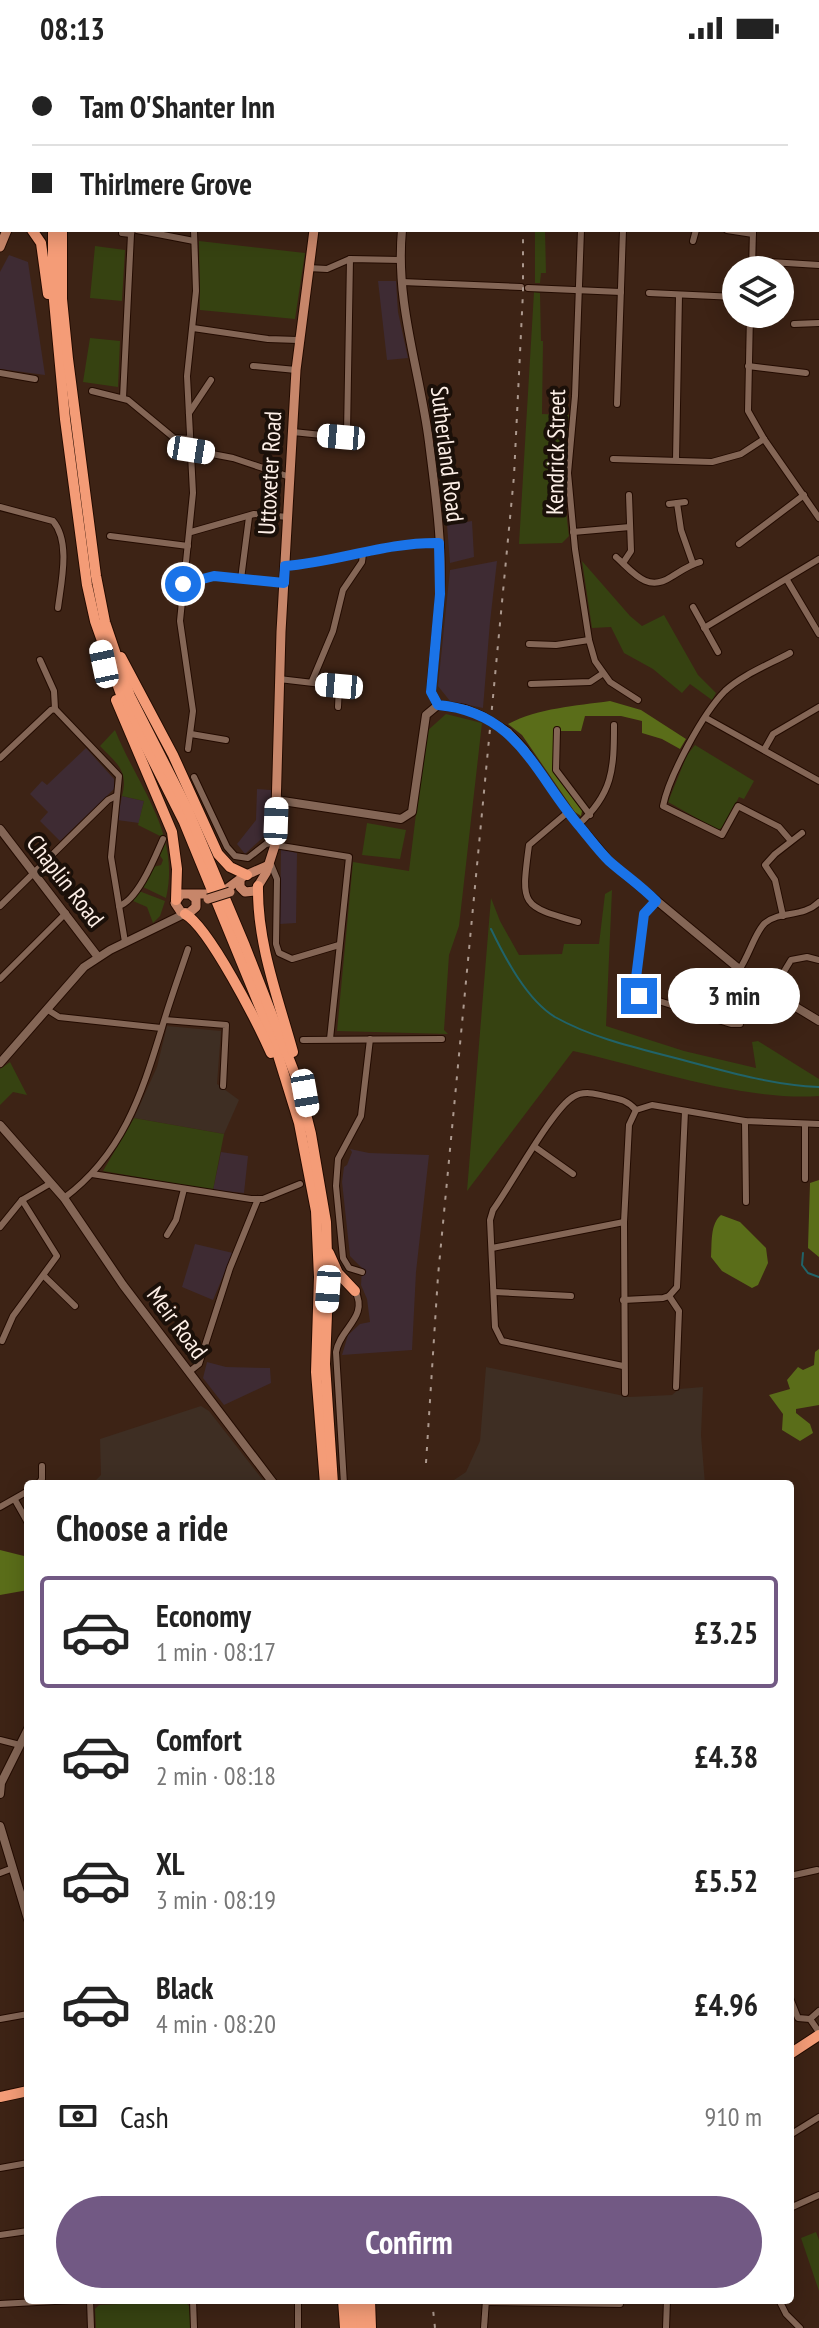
<!DOCTYPE html>
<meta charset="utf-8">
<style>
body{margin:0;font-family:"PT Sans Narrow",sans-serif;background:#f2f2f2;color:#222;height:100vh;display:flex;flex-direction:column;font-size:30px;white-space:nowrap}
*{box-sizing:border-box;margin:0}
p{font-size:26px;color:#767676}
.icon{flex:none;width:44px;height:44px;fill:none;stroke:currentColor;stroke-width:2;stroke-linecap:round;stroke-linejoin:round}
.map{position:relative;flex:1;overflow:hidden}
.side{position:absolute;left:24px;top:1424px;width:770px;height:824px;display:flex;flex-direction:column;background:#fff;border-radius:8px;box-shadow:0 4px 20px #0003}
.side>*{flex:none}
.hud{position:absolute;left:0px;top:0px;width:820px;height:176px;box-shadow:0 4px 20px #0003;display:grid;align-content:center;height:176px;padding:0 32px;background:#fff}
.fabs{position:absolute;left:722px;top:200px;display:grid;gap:16px}
.fabs a{display:grid;place-items:center;width:72px;height:72px;border-radius:50%;background:#fff;box-shadow:0 4px 20px #0003;font-size:40px}
.end{position:absolute;width:36px;height:36px;margin:-18px;border:10px solid #1a73e8;background:#fff;box-shadow:0 0 0 4px #fff}
.from{border-radius:50%}
.bubble{position:absolute;height:56px;border-radius:28px;background:#fff;box-shadow:0 4px 20px #0003;font-size:26px;font-weight:800;line-height:56px;text-align:center}
.car{position:absolute;width:24px;height:48px;margin:-24px -12px;border-radius:10px;box-shadow:0 0 6px 2px #0007;background:linear-gradient(#fff 24%,#345 0 40%,#fff 0 76%,#345 0 86%,#fff 0)}
.hud b{display:flex;align-items:center;gap:28px;height:76px;font-size:30px}
.hud b+b{border-top:2px solid #e0e0e0}
.hud i{width:20px;height:20px;background:#222}
ul{padding:0;list-style:none}
li{display:flex;align-items:center;gap:24px;height:112px;margin:0 16px 12px;padding:0 16px;border:4px solid transparent;border-radius:8px}
li div{flex:1}
li b{display:block;font-size:30px}
li em{font-style:normal;font-weight:800}
li.on{border-color:#725984}
li>.icon{width:72px;height:72px;stroke-width:1.5}
h2{padding:0 32px;font-size:36px;line-height:96px}
.pay{display:flex;align-items:center;gap:20px;height:88px;padding:0 32px;font-size:30px}
.pay p{margin-inline-start:auto}
.action{display:flex;gap:16px;margin-top:auto;padding:16px 32px}
.action a{flex:1;height:92px;border-radius:48px;background:#725984;color:#fff;font-size:32px;font-weight:800;line-height:92px;text-align:center}
.status{display:flex;justify-content:space-between;align-items:center;height:56px;padding:0 40px;background:#fff;direction:ltr}
.status svg{height:22px;fill:currentColor}
.map>svg:first-child{display:block}
.commercial{fill:#3e2b33}
.education{fill:#3e2e23}
.green{fill:#364211}
.forest{fill:#5a6d19}
.lines{fill:none;stroke-linecap:round;stroke-linejoin:round}
.stream{stroke:#216369;stroke-width:2}
.street-casing{stroke:#230b01;stroke-width:8}
.secondary-casing{stroke:#230b01;stroke-width:10}
.primary-casing{stroke:#230b01;stroke-width:11}
.highway-casing{stroke:#230b01;stroke-width:12}
.street{stroke:#846656;stroke-width:6}
.secondary{stroke:#846656;stroke-width:8}
.primary{stroke:#c7866a;stroke-width:9}
.highway{stroke:#f49c77;stroke-width:10}
.rail{stroke:#ac998e;stroke-width:2;stroke-dasharray:4 8;stroke-linecap:butt}
.secondary-bridge-casing{stroke:#230b01;stroke-width:10;stroke-linecap:butt}
.primary-bridge-casing{stroke:#230b01;stroke-width:11;stroke-linecap:butt}
.secondary-bridge{stroke:#846656;stroke-width:8}
.primary-bridge{stroke:#c7866a;stroke-width:9}
.route{stroke:#1a73e8;stroke-width:10}
.labels{text-anchor:middle;stroke-width:8;stroke-linejoin:round;paint-order:stroke}
.street-label{font-size:24px;fill:#fdefe7;stroke:#1b1009}
</style>
<div class="status"><b>08:13</b><svg viewBox="0 0 49 12"><path d="M0 12V9h3v3zM5 12V6h3v6zM10 12V3h3v9zM15 12V0h3v12zM26 1h20v11H26zM47 4h2v5h-2z"/></svg></div>
<div class="map">
<svg width="819" height="2272" viewBox="0 0 819 2272">
<rect width="100%" height="100%" fill="#3d2315"/>
<!-- commercial -->
<g class="commercial">
<polygon points="9,199 28,206 45,319 0,313 0,216"/>
<polygon points="378,225 396,225 398,256 408,302 387,304"/>
<polygon points="472,465 474,501 450,507 447,469"/>
<polygon points="497,505 490,566 483,652 450,645 438,630 450,514"/>
<polygon points="86,692 114,723 114,733 60,785 40,765 48,756 30,738 42,725 47,729"/>
<polygon points="257,733 271,734 271,774 245,798 237,788 256,764"/>
<polygon points="122,740 144,745 139,767 117,764"/>
<polygon points="281,793 297,797 296,867 280,868"/>
<polygon points="350,1093 369,1097 429,1099 416,1216 412,1294 342,1299 348,1279 360,1268 370,1266 367,1243 361,1229 362,1212 350,1200 342,1126 344,1111 347,1109 352,1096"/>
<polygon points="221,1096 248,1100 244,1137 213,1134"/>
<polygon points="195,1188 233,1197 213,1244 182,1231"/>
<polygon points="207,1306 226,1311 270,1312 271,1327 224,1349 203,1322"/>
</g>
<!-- education -->
<g class="education">
<polygon points="167,970 221,975 217,1028 239,1044 224,1078 134,1062 157,1011"/>
<polygon points="486,1311 629,1341 672,1339 679,1333 703,1331 701,1379 705,1428 448,1428 466,1416 480,1385"/>
<polygon points="201,1350 209,1355 266,1428 92,1428 101,1419 100,1383"/>
</g>
<!-- green -->
<g class="green">
<polygon points="535,174 545,174 546,217 541,217 540,227 535,227"/>
<polygon points="199,185 305,197 295,263 200,254"/>
<polygon points="95,190 125,194 122,245 90,242"/>
<path d="M534,236l6,1 1,48h2l-1,73 27,1c-4,43 -6,78 0,121l-7,7 -43,1z"/>
<polygon points="90,282 120,285 118,331 83,326"/>
<polygon points="582,505 630,560 642,570 664,559 698,619 716,637 712,644 690,628 682,637 653,613 624,597 611,571 592,572"/>
<polygon points="446,658 482,667 459,870 449,899 444,974 448,978 337,975 353,806 409,815 426,676"/>
<path d="M115,674c23,57 66,104 51,168l-23,-11 10,-20 8,-2 2,-5 -4,-6 7,-15 -28,-14 6,-24 -22,-5c7,-26 -6,-33 -22,-50z"/>
<polygon points="695,689 754,725 744,743 739,741 723,771 718,774 668,746 687,699"/>
<polygon points="367,767 406,774 400,803 362,799"/>
<path d="M612,834l-6,136 78,25 72,17 -4,-26 6,-1 61,38v17c-78,5 -170,-28 -246,-45l-106,140 24,-293 9,23 19,34 43,-1 2,-10h35l6,-50z"/>
<polygon points="139,835 165,845 160,860 153,867 147,851 133,845"/>
<polygon points="10,1006 27,1039 13,1036 0,1049 0,1013"/>
<polygon points="134,1062 224,1078 213,1134 103,1115"/>
<polygon points="816,2176 819,2184 819,2235 801,2182"/>
<polygon points="184,2245 189,2250 191,2272 96,2272 95,2253 99,2249"/>
</g>
<!-- forest -->
<g class="forest">
<path d="M610,645l31,9 45,29 -6,10 -18,-10 -20,-6v-12l-21,-5h-36l-4,15h-24l-1,39 27,36 -2,10 -6,-4 -53,-77 -14,-11c31,-16 67,-18 102,-23z"/>
<polygon points="819,1124 819,1201 808,1192 810,1127"/>
<path d="M721,1159l19,7 26,26 2,15 -10,22 -6,3 -30,-17 -11,-14c1,-14 -1,-33 10,-42z"/>
<polygon points="819,1293 819,1349 796,1353 796,1357 810,1368 813,1377 800,1385 782,1374 783,1358 769,1339 790,1333 787,1324 798,1311 803,1314 814,1309 815,1296"/>
<polygon points="0,1494 28,1501 28,1534 0,1539"/>
</g>
<g class="lines">
<!-- stream -->
<g class="stream">
<path d="M491,873c14,29 36,71 64,88 43,24 92,33 139,46 41,11 82,22 125,24"/>
<polyline points="803,1197 802,1209 808,1217 819,1221"/>
</g>
<defs>
<g id="street">
<polyline points="180,0 180,2"/>
<polyline points="138,2 138,0"/>
<polyline points="269,2 273,0"/>
<polyline points="555,2 555,0"/>
<polyline points="630,2 630,0"/>
<polyline points="681,2 681,0"/>
<polyline points="731,2 731,0"/>
<polyline points="0,51 2,55"/>
<polyline points="818,69 819,69"/>
<polyline points="0,86 2,86"/>
<polyline points="818,140 819,140"/>
<polyline points="137,174 194,185"/>
<polyline points="581,174 575,340 568,417 575,493 589,584 595,605 610,626 638,644"/>
<polyline points="727,174 753,178"/>
<polyline points="122,177 131,178 132,174"/>
<polyline points="693,185 696,174"/>
<polyline points="752,205 819,209"/>
<polyline points="308,212 327,213 350,203 401,204"/>
<polyline points="752,214 753,174"/>
<polyline points="402,226 521,231"/>
<polyline points="528,232 621,236"/>
<polyline points="649,237 736,241"/>
<polyline points="750,258 748,355 764,383 819,462"/>
<polyline points="794,268 819,267"/>
<polyline points="193,272 268,283 298,284"/>
<polyline points="253,310 296,314"/>
<polyline points="748,310 806,317"/>
<polyline points="0,317 35,323"/>
<polyline points="92,335 128,344 174,382 190,383"/>
<polyline points="123,342 131,178"/>
<polyline points="617,348 623,174"/>
<polyline points="189,357 211,324"/>
<polyline points="293,376 341,381 347,377 350,203"/>
<polyline points="191,394 233,402 290,421"/>
<polyline points="613,403 712,406 741,398 764,383"/>
<polyline points="676,404 679,239"/>
<polyline points="677,447 681,474 693,508"/>
<polyline points="669,448 685,446"/>
<path d="M0,451l53,14c18,21 8,62 5,87"/>
<polyline points="191,476 254,458 288,461"/>
<polyline points="573,476 630,471"/>
<polyline points="110,480 188,490"/>
<polyline points="739,488 804,439"/>
<path d="M616,501c17,15 31,36 55,20 10,-6 18,-12 29,-15"/>
<polyline points="623,507 631,495 629,439"/>
<path d="M285,510c52,-4 101,-23 154,-23"/>
<polyline points="241,523 249,461"/>
<polyline points="787,524 819,578"/>
<polyline points="183,528 214,520 284,527"/>
<polyline points="693,551 718,596"/>
<polyline points="704,572 819,503"/>
<polyline points="529,588 556,589 589,584"/>
<path d="M790,597c-20,11 -48,22 -65,38 -22,22 -56,85 -62,115l59,29 16,-29 41,21 12,14"/>
<polyline points="40,604 54,635 55,653"/>
<polyline points="279,623 339,630 338,651"/>
<polyline points="312,625 333,575 343,534 362,506 363,498"/>
<polyline points="531,628 590,626 602,618"/>
<polyline points="55,653 119,720 111,801 125,886"/>
<polyline points="706,662 819,725"/>
<polyline points="557,674 556,714 590,759"/>
<polyline points="191,678 226,684"/>
<polyline points="188,693 193,655 180,565 193,437 187,320 196,235 194,174"/>
<polyline points="764,694 773,678 819,651"/>
<polyline points="0,702 51,654 55,653"/>
<polyline points="194,721 227,791 235,800 248,802 266,788 275,786"/>
<path d="M568,756l-39,33c-8,60 -9,61 49,77"/>
<path d="M578,769c35,-31 36,-56 36,-100"/>
<polyline points="275,789 349,801 330,983"/>
<polyline points="270,806 277,823 276,888 279,897 292,903 339,889"/>
<polyline points="656,845 644,858 635,930 637,938 731,968 740,968"/>
<polyline points="0,850 108,744 116,740"/>
<path d="M119,850c19,-6 36,-49 44,-67"/>
<polyline points="783,860 775,824 765,809 775,798 802,777"/>
<path d="M739,914c10,-14 16,-38 26,-47 16,-13 38,-5 54,-21"/>
<polyline points="0,923 66,857"/>
<polyline points="771,937 791,904 807,901 819,904"/>
<polyline points="48,954 59,961 161,972"/>
<polyline points="165,964 226,969 223,1030"/>
<polyline points="303,984 442,983"/>
<polyline points="745,1065 746,1146"/>
<polyline points="805,1069 805,1123"/>
<polyline points="535,1091 573,1118"/>
<polyline points="92,1118 251,1143 263,1143 300,1128"/>
<path d="M64,1142c58,-43 77,-102 97,-167 8,-28 18,-55 27,-82"/>
<polyline points="0,1171 22,1144 51,1127"/>
<polyline points="167,1179 176,1164 184,1133"/>
<polyline points="492,1192 624,1166"/>
<polyline points="362,1216 349,1212 343,1202 336,1130 338,1103 361,1060 370,983"/>
<polyline points="44,1220 75,1250"/>
<polyline points="494,1236 571,1240"/>
<polyline points="669,1240 679,1255 676,1331"/>
<polyline points="623,1244 663,1242 669,1240 677,1231 685,1055"/>
<polyline points="2,1285 13,1260 57,1200 22,1144"/>
<path d="M623,1310l-121,-25 -7,-14 -5,-107 3,-10c17,-23 60,-102 80,-113 11,-7 24,-3 36,0 12,2 19,4 27,13"/>
<polyline points="189,1316 199,1308 230,1212 258,1143"/>
<polyline points="625,1337 624,1166 629,1069 636,1054 652,1049 745,1065 819,1068"/>
<polyline points="38,1428 42,1423 42,1410"/>
<path d="M344,1428l-8,-132c4,-24 33,-35 19,-61"/>
<polyline points="15,1444 28,1467"/>
<polyline points="0,1451 28,1435"/>
<polyline points="0,1684 20,1689"/>
<polyline points="0,1817 13,1812"/>
<polyline points="790,1820 817,1814"/>
<polyline points="790,1942 798,1962 810,1963 819,1976"/>
<polyline points="0,1963 28,1958"/>
<polyline points="810,1963 819,1955"/>
<polyline points="790,2079 819,2061"/>
<polyline points="0,2112 28,2107"/>
<polyline points="790,2152 819,2139"/>
<polyline points="0,2179 28,2175"/>
<polyline points="90,2244 91,2272"/>
<polyline points="193,2244 194,2272"/>
<polyline points="298,2244 298,2272"/>
<polyline points="779,2244 786,2258 800,2272"/>
<polyline points="486,2246 620,2248"/>
<polyline points="0,2248 73,2244"/>
<polyline points="484,2272 486,2244"/>
<polyline points="666,2272 667,2244"/>
</g>
<g id="secondary">
<polyline points="418,2 418,0"/>
<polyline points="0,145 2,145"/>
<polyline points="0,152 2,153"/>
<path d="M402,174c-7,73 18,141 27,212 6,49 14,102 11,152 -2,33 -7,65 -9,98l7,13"/>
<polyline points="438,649 465,653 482,660"/>
<polyline points="508,676 524,693 568,756 609,805 756,927 819,965"/>
<polyline points="276,744 401,763 412,756 426,659 438,649"/>
<polyline points="0,773 98,901"/>
<polyline points="0,1007 84,911 110,894 184,858"/>
<polyline points="0,1069 64,1142 123,1229 274,1428"/>
<polyline points="0,1738 1,1727 28,1673"/>
<polyline points="0,1770 28,1863"/>
</g>
<g id="primary">
<polyline points="39,2 40,0"/>
<polyline points="342,2 342,0"/>
<polyline points="0,3 6,0"/>
<polyline points="0,15 2,15"/>
<polyline points="0,191 7,174"/>
<polyline points="240,825 240,831 245,836 255,835 266,817 275,789 281,576 296,314 314,174"/>
<polyline points="228,832 244,820 269,809"/>
<polyline points="190,838 196,843 196,851 189,857 181,856 175,847 181,838 206,838"/>
</g>
<g id="highway">
<polyline points="66,2 67,0"/>
<polyline points="76,2 76,0"/>
<polyline points="110,2 112,0"/>
<polyline points="32,174 41,187 48,238"/>
<polyline points="53,174 53,234 65,363 87,529 95,565 124,647 184,766 273,983 299,1067 316,1155 319,1221 316,1316 325,1428"/>
<polyline points="62,174 62,243 68,303 96,520 105,566 130,640 187,752 245,890 298,1026 311,1078 326,1166 328,1233 325,1308 333,1428"/>
<polyline points="121,601 173,699 218,798 230,811 247,819"/>
<polyline points="116,644 172,776 177,813 176,844"/>
<path d="M258,830c-1,57 20,112 35,166"/>
<path d="M185,858c24,13 73,110 86,139"/>
<polyline points="329,1197 338,1217 355,1235"/>
<polyline points="790,1998 819,1979"/>
<polyline points="0,2041 28,2035"/>
<polyline points="343,2244 345,2272"/>
<polyline points="352,2244 354,2272"/>
<polyline points="361,2244 362,2272"/>
<polyline points="370,2244 371,2272"/>
</g>
</defs>
<!-- street casing -->
<use href="#street" class="street-casing"/>
<!-- secondary casing -->
<use href="#secondary" class="secondary-casing"/>
<!-- primary casing -->
<use href="#primary" class="primary-casing"/>
<!-- highway casing -->
<use href="#highway" class="highway-casing"/>
<!-- street -->
<use href="#street" class="street"/>
<!-- secondary -->
<use href="#secondary" class="secondary"/>
<!-- primary -->
<use href="#primary" class="primary"/>
<!-- highway -->
<use href="#highway" class="highway"/>
<!-- rail -->
<g class="rail">
<polyline points="518,0 518,2"/>
<polyline points="426,1407 438,1220 514,420 523,236 523,174"/>
<polyline points="432,2244 435,2272"/>
</g>
<defs>
<polyline id="secondary-bridge" points="482,660 508,676"/>
<polyline id="primary-bridge" points="208,843 230,836"/>
</defs>
<!-- secondary-bridge casing -->
<use href="#secondary-bridge" class="secondary-bridge-casing"/>
<!-- primary-bridge casing -->
<use href="#primary-bridge" class="primary-bridge-casing"/>
<!-- secondary-bridge -->
<use href="#secondary-bridge" class="secondary-bridge"/>
<!-- primary-bridge -->
<use href="#primary-bridge" class="primary-bridge"/>
</g>
<g class="lines">
<!-- route -->
<path class="route" d="M183,528l31,-8 70,7 1,-17c52,-4 101,-24 154,-23l1,51 -9,98 7,13c81,7 97,70 143,123 9,11 18,23 28,33 16,14 32,25 47,40l-12,13 -9,72 4,10"/>
</g>
<g class="labels">
<!-- street labels -->
<g class="street-label">
<text transform="translate(556 396) rotate(-89)" y="8">Kendrick Street</text>
<text transform="translate(447 398) rotate(83)" y="8">Sutherland Road</text>
<text transform="translate(270 417) rotate(-87)" y="8">Uttoxeter Road</text>
<text transform="translate(65 825) rotate(52)" y="8">Chaplin Road</text>
<text transform="translate(177 1267) rotate(53)" y="8">Meir Road</text>
</g>
</g>
</svg>
<div class="fabs">
<a><svg class="icon" aria-label="layers" viewBox="0 0 24 24"><path d="M12 4l9 5-9 5-9-5zM3 14l9 5 9-5"/></svg></a>
</div>
<i class="end from" style="left:183px;top:528px"></i>
<i class="end" style="left:639px;top:940px"></i>
<div class="bubble" style="left:668px;top:912px;width:132px">3 min</div>
<i class="car" style="left:341px;top:381px;rotate:275deg"></i>
<i class="car" style="left:191px;top:394px;rotate:99deg"></i>
<i class="car" style="left:104px;top:608px;rotate:348deg"></i>
<i class="car" style="left:339px;top:630px;rotate:275deg"></i>
<i class="car" style="left:276px;top:765px;rotate:2deg"></i>
<i class="car" style="left:305px;top:1037px;rotate:170deg"></i>
<i class="car" style="left:328px;top:1233px;rotate:184deg"></i>
<div class="hud">
<b><i class="from"></i>Tam O'Shanter Inn</b>
<b><i></i>Thirlmere Grove</b>
</div>
<section class="side">
<h2>Choose a ride</h2>
<ul>
<li class="on"><svg class="icon" aria-label="car" viewBox="0 0 24 24"><path d="M5 17H2v-5l4-1 3-4h7l3 4 3 1v5h-3M9 17h6M6 11h13"/><circle cx="7" cy="17" r="2"/><circle cx="17" cy="17" r="2"/></svg><div><b>Economy</b><p>1 min · 08:17</p></div><em>£3.25</em></li>
<li><svg class="icon" aria-label="car" viewBox="0 0 24 24"><path d="M5 17H2v-5l4-1 3-4h7l3 4 3 1v5h-3M9 17h6M6 11h13"/><circle cx="7" cy="17" r="2"/><circle cx="17" cy="17" r="2"/></svg><div><b>Comfort</b><p>2 min · 08:18</p></div><em>£4.38</em></li>
<li><svg class="icon" aria-label="car" viewBox="0 0 24 24"><path d="M5 17H2v-5l4-1 3-4h7l3 4 3 1v5h-3M9 17h6M6 11h13"/><circle cx="7" cy="17" r="2"/><circle cx="17" cy="17" r="2"/></svg><div><b>XL</b><p>3 min · 08:19</p></div><em>£5.52</em></li>
<li><svg class="icon" aria-label="car" viewBox="0 0 24 24"><path d="M5 17H2v-5l4-1 3-4h7l3 4 3 1v5h-3M9 17h6M6 11h13"/><circle cx="7" cy="17" r="2"/><circle cx="17" cy="17" r="2"/></svg><div><b>Black</b><p>4 min · 08:20</p></div><em>£4.96</em></li>
</ul>
<div class="pay"><svg class="icon" aria-label="cash" viewBox="0 0 24 24"><path d="M3 7h18v10H3z"/><circle cx="12" cy="12" r="2"/></svg>Cash<p>910 m</p></div>
<div class="action"><a>Confirm</a></div>
</section>
</div>
